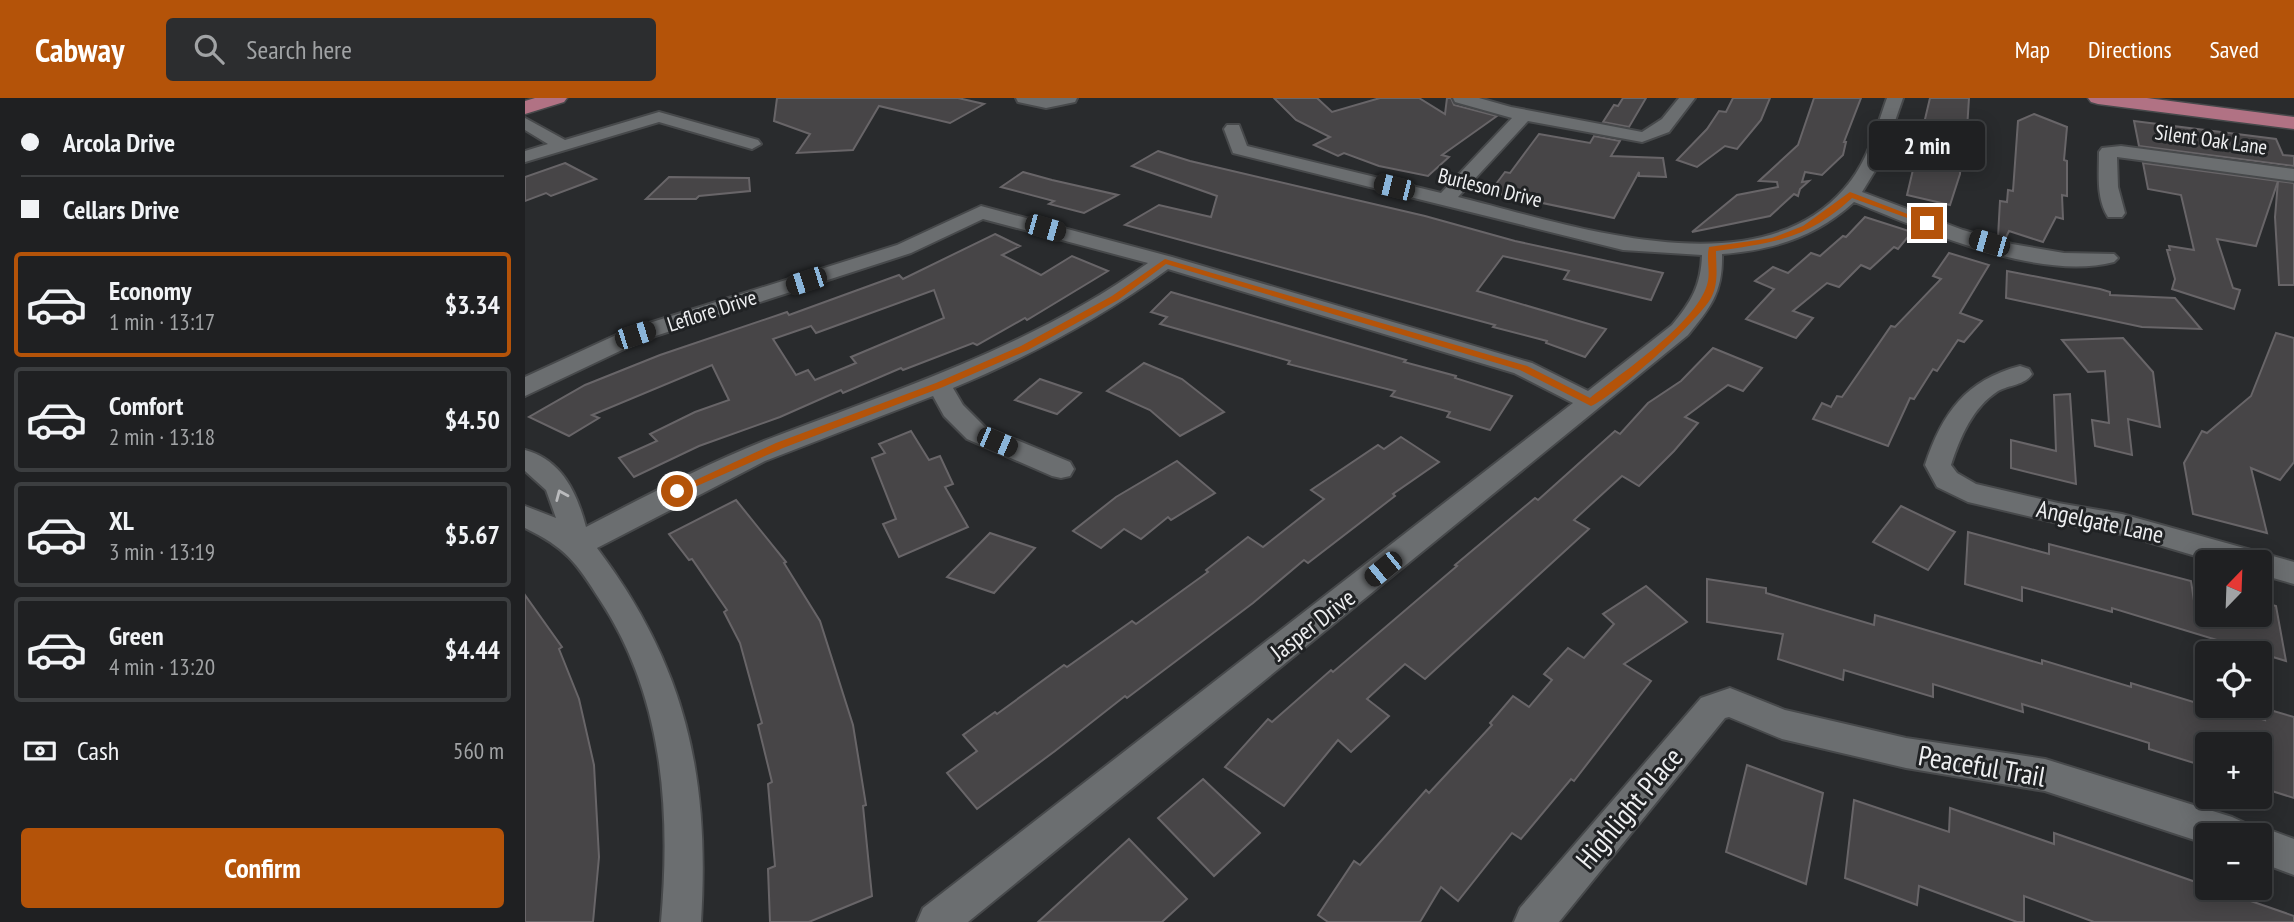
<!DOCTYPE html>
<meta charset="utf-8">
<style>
body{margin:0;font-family:"PT Sans Narrow",sans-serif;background:#2c2d2f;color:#f1f3f6;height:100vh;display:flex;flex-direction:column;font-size:26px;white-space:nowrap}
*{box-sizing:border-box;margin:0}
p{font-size:23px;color:#a1a3a5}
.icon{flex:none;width:38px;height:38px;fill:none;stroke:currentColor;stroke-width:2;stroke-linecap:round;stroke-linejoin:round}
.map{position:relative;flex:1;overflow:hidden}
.sheet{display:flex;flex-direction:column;background:#1f2022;width:525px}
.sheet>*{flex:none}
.guide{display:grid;align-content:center;height:154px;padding:0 21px;background:#1f2022}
.needle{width:46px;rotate:23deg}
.buttons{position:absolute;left:1670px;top:452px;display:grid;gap:14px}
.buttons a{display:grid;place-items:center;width:77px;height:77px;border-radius:7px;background:#1f2022;box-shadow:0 4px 18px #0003,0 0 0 2px #3c3e40;font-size:35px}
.end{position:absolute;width:32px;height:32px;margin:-16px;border:9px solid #b45309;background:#fff;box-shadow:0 0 0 4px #fff}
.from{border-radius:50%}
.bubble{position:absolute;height:49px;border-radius:7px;background:#1f2022;box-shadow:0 4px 18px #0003,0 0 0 2px #3c3e40;font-size:23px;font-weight:800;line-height:49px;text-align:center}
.car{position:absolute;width:21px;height:42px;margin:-21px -10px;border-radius:9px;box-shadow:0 0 5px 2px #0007;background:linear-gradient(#222 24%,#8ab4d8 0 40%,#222 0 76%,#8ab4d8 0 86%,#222 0)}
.guide b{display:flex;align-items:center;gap:24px;height:66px;font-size:26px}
.guide b+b{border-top:2px solid #3c3e40}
.guide i{width:18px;height:18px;background:#f1f3f6}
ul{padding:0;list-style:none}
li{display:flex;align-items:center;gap:21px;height:105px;margin:0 14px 10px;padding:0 7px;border:4px solid #3c3e40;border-radius:7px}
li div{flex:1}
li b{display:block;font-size:26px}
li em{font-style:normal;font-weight:800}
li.selected{border-color:#b45309}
li>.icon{width:63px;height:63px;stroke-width:1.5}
.pay{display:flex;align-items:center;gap:18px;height:77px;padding:0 21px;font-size:26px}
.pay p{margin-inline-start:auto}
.action{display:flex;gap:14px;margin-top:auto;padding:14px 21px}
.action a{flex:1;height:80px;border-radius:7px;background:#b45309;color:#fff;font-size:28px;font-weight:800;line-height:80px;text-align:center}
header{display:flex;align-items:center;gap:42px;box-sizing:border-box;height:98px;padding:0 35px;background:#b45309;color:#fff}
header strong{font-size:33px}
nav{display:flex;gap:38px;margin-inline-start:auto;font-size:24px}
.search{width:490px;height:63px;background:#2c2d2f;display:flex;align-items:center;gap:18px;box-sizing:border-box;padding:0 24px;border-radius:7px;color:#a1a3a5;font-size:26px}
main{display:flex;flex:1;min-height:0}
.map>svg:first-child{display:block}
.building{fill:#474547;stroke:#686568;stroke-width:2;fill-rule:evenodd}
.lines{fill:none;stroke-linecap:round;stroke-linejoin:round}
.minor-casing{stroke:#47494b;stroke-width:4}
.major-casing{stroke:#47494b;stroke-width:3}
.minor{fill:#6b6e70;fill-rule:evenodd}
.major{fill:#b17284;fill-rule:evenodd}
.oneway{stroke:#babbbd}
.route{fill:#b45309}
.labels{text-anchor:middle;stroke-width:6;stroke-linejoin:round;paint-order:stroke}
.far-street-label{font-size:21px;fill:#eeeff1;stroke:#202224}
.street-label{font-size:24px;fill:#eeeff1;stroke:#202224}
.near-street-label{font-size:28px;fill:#eeeff1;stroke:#202224}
</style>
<header>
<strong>Cabway</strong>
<div class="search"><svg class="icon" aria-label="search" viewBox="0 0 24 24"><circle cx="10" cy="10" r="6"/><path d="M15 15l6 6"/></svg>Search here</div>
<nav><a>Map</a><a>Directions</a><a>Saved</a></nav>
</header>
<main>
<section class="sheet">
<div class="guide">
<b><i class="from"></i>Arcola Drive</b>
<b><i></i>Cellars Drive</b>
</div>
<ul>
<li class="selected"><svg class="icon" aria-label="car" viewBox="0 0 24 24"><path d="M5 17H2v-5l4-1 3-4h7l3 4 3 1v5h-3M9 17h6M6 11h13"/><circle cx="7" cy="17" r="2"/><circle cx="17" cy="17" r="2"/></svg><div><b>Economy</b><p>1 min · 13:17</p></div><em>$3.34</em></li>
<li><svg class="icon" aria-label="car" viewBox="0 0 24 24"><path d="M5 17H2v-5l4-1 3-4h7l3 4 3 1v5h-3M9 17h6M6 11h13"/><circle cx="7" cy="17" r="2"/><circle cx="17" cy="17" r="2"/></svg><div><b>Comfort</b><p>2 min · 13:18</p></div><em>$4.50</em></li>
<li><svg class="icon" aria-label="car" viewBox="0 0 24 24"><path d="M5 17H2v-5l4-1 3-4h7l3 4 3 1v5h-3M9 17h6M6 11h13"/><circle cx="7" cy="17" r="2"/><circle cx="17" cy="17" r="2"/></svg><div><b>XL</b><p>3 min · 13:19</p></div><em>$5.67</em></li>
<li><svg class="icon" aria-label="car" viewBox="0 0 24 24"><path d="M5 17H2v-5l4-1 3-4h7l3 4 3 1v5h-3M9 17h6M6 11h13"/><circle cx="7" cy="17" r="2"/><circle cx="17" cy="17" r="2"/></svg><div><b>Green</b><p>4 min · 13:20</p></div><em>$4.44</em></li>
</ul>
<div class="pay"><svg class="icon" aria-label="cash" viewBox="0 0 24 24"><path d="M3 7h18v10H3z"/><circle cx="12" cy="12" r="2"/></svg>Cash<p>560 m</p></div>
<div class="action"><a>Confirm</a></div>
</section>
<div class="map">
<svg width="1769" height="824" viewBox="0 0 1769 824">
<rect width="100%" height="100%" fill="#292b2d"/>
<!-- building -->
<g class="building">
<polygon points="252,0 433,0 459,6 425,25 354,8 328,52 272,55 285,36 249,23"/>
<polygon points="749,0 792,0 807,14 855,0 894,0 920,16 922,0 926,0 929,7 972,18 917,57 924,59 903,78 854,68 819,55 813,58 789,47 805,39 771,22"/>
<polygon points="1098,0 1121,0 1104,29 1078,24 1089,7 1093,8"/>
<polygon points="1208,0 1245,0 1236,22 1212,51 1200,48 1172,69 1152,62 1182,31 1194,13 1201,14"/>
<polygon points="1289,0 1336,0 1319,44 1321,44 1318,57 1297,77 1280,74 1277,84 1284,83 1275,91 1273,98 1269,96 1245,118 1167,134 1212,97 1253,89 1252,84 1234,83 1273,47"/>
<polygon points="1405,0 1444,0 1441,47 1437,46 1435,76 1425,107 1382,97"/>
<polygon points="1509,16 1542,29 1539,62 1542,63 1542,98 1537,97 1538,121 1531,119 1518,144 1484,133 1480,141 1473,139 1475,103 1482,104 1483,92 1488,93 1493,23"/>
<polygon points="1609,23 1751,41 1758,57 1769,58 1769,68 1614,48"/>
<polygon points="1014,36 1065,45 1069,38 1095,43 1086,58 1138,60 1141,79 1114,78 1114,74 1089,120 965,94 980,74 985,75"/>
<polygon points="633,53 665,63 900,118 990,143 1138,175 1126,202 1039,181 1044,173 978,158 952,193 1081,231 1060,259 1021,245 1022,243 968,229 970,227 600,127 634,107 686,119 692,98 607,68"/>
<polygon points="40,65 71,81 26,98 21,95 0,103 0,79"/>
<polygon points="1618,65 1753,83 1731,148 1692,141 1708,190 1715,192 1709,211 1647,191 1650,181 1642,152 1645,152 1644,148 1669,152 1656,97 1623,91"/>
<polygon points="498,74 527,82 593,97 559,115 524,106 529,103 476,89"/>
<polygon points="144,79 224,80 225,93 174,98 171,101 121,101"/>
<polygon points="1753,83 1769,85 1769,187 1754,187 1750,119"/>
<polygon points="1340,119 1387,134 1373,151 1369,149 1345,171 1336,167 1314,189 1302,185 1268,213 1288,220 1271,240 1221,221 1249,191 1230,183 1248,169 1263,175 1286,155 1295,158 1318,138 1321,139"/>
<path d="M470,136l25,12 -18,9 39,20 31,-19 36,15 -81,49 -2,-2 -48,27 -4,-2 -70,27 -2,-2 -58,25 -2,-3 -61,27 -81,29 -65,31 -15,-19 38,-17 -7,-7 45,-22 34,-12 -17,-35 -120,50 7,3 -30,18 -40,-19 56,-32 75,-30 127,-43 2,3 110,-40 4,4zM409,192l10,28 -93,39 5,6 -41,17 -7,-10 -12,5 -23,-36 38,-13 5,7z"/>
<polygon points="1424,155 1464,167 1435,215 1457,223 1439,244 1433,242 1412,273 1408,271 1389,301 1385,300 1363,348 1288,321 1297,305 1306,309 1312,298 1317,299 1366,228 1370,229 1416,181 1408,178"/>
<polygon points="1482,173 1575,191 1585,194 1585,197 1650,200 1676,231 1617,229 1481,200"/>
<polygon points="646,194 881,262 879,264 931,278 930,280 987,298 965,332 922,319 925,314 866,298 870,293 763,266 765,263 635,226 642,219 626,214"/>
<polygon points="1751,235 1769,240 1769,364 1755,382 1726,370 1742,435 1668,416 1659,365 1677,333 1682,335 1726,298"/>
<polygon points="1598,240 1628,274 1635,329 1603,321 1607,357 1570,348 1567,322 1584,325 1580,273 1563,274 1537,242"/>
<polygon points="1188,250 1237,270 1218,293 1203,287 1160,319 1173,325 1149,353 1114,388 1097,378 1049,422 1064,431 900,581 880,566 842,601 864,618 826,654 813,642 759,708 700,669 743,621 747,624 806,572 808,574 932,468 930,467 1010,400 1013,402 1090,333 1095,336 1123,305 1156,283"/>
<polygon points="619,265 657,281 699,314 655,338 625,312 582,293"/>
<polygon points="515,281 556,295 532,316 490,302"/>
<polygon points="1545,296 1551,386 1486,370 1486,342 1531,353 1529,297"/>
<polygon points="386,333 404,362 415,358 428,386 420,389 443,429 374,459 358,426 371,421 347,360 360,355 354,346"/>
<polygon points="876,339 914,364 868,396 870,398 783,465 779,462 728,505 602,600 600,598 530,653 452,711 422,675 452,653 438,637 470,614 472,616 539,567 542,569 607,523 611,526 683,474 681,472 723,439 738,449 799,401 786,392 853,347 859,351"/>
<polygon points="652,363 690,395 646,422 643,419 616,441 599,431 576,450 548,433 591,399"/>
<polygon points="211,402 261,464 259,465 295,523 328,627 341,707 338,708 347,798 284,824 245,824 243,771 250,768 243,686 247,684 233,627 237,625 215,545 199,514 202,512 167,461 164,462 144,436"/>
<polygon points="1376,408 1430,434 1403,472 1348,444"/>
<polygon points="1443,434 1524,456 1524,446 1666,483 1671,516 1734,516 1734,503 1751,508 1761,563 1587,510 1587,514 1497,489 1497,503 1440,486"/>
<polygon points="465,435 510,450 469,495 422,479"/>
<polygon points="1182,481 1241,490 1241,495 1349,527 1350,517 1517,566 1517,562 1606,589 1606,585 1705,615 1704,611 1740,622 1738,610 1769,619 1769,700 1734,689 1734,646 1682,646 1682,669 1624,651 1624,645 1497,606 1498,614 1408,586 1408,599 1319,572 1318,582 1253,561 1258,536 1182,524"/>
<polygon points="1121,488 1162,524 1099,566 1126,583 1049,683 1046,681 996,741 987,735 933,803 916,789 895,824 803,824 793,817 829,763 835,767 901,692 904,695 967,627 965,625 988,598 1004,609 1027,582 1019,576 1043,550 1059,560 1089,526 1078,516"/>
<polygon points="0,497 37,549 34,551 54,601 69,667 74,759 68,824 0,824"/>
<polygon points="1222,667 1298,695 1281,786 1201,754"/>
<polygon points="678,681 735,735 689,778 633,720"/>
<polygon points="1329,702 1424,734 1425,710 1529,746 1529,735 1769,818 1769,824 1569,824 1499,798 1499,824 1492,824 1394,788 1392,807 1320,780"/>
<polygon points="604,741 662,801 637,824 513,824"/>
</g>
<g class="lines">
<defs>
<g id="minor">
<polygon points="491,0 552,0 550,4 521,10 493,4"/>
<path d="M928,0h26l32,9 131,25 20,-13 17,-21h16l-26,34 -27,10 -114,-21 -70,76c110,27 297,94 386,-8 23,-25 32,-60 43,-91h16l-22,63 -19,31 101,38 49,14 52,9 50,1 4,4 -4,4c-77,20 -189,-32 -260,-60 -38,35 -81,48 -132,52 1,38 -11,53 -34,81l-720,587h-51l6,-14 650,-505 -59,-30 -346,-104c-67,49 -138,87 -215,119l10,17 22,22 85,35 4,7 -4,7 -9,2 -9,-2 -85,-37 -23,-23 -11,-20 -168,65 -168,87c89,118 113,228 104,374h-40c10,-112 2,-226 -61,-322 -24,-38 -34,-52 -75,-72v-22l31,12 -10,-28 -21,-19v-21c37,10 52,43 61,77 62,-32 123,-65 188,-90 130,-50 260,-92 374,-174l-165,-44 -72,34 -268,87 -118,56v-19l102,-47 270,-85 84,-39 191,51 360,106 56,28 84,-66c19,-23 29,-39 30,-70l-79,-5 -390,-97 -9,-24 3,-4h12l8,21 194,47 71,-75 -57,-16z"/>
<polygon points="134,14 233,42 236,46 227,51 134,24 0,64 0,53 23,46 0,32 0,20 40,42"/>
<path d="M1596,48l173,23v12l-177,-24 1,30 7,26 -3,4h-14c-12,-19 -9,-43 -9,-65l3,-4z"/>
<path d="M1495,268l9,3 3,5c-7,11 -23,11 -34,17 -25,16 -38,46 -47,74l6,8 19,11 82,19 64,11 172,48v22l-35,-10v-12h-43l-94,-28 -64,-11 -90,-21 -31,-15 -12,-22c17,-52 41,-85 95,-99z"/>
<polygon points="1205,590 1260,612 1381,640 1520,661 1707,719 1720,725 1723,732 1734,728 1769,741 1769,777 1734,764 1734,737 1682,737 1682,746 1520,693 1381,670 1257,641 1204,619 1200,620 1034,824 989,824 995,810 1176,600"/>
</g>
<g id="major">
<polygon points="10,0 42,0 39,4 0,16 0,3"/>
<polygon points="1563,0 1622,0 1769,19 1769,31 1573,6 1566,4"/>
</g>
</defs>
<!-- minor casing -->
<use href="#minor" class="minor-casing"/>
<!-- major casing -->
<use href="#major" class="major-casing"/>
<!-- minor -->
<use href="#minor" class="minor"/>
<!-- major -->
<use href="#major" class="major"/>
</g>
<!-- one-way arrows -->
<defs><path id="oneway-chevron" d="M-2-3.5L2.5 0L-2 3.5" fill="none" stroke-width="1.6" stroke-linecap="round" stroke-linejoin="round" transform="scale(1.75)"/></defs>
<use class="oneway" href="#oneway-chevron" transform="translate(36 397) rotate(-113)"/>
<!-- route -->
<path class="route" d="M1325,94l81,31 -7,1 -72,-26c-45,41 -78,45 -136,53 0,16 3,32 -5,47 -13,23 -96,98 -120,108l-71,-36 -354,-106 -48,36 -90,50 -85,37 -160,61 -102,45h-8l-1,-2 104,-48 160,-60 85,-37 91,-50 53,-37 362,107 63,32c33,-26 105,-74 117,-113 4,-12 -1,-26 2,-38l63,-9 31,-12z"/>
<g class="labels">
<!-- far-street labels -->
<g class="far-street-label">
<text transform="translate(1686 42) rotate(8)" y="7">Silent Oak Lane</text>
<text transform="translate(965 90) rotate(14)" y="7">Burleson Drive</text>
<text transform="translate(187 213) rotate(-18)" y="7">Leflore Drive</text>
</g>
<!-- street labels -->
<g class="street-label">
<text transform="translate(1575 424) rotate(12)" y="8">Angelgate Lane</text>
<text transform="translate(788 527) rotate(-38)" y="8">Jasper Drive</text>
</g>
<!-- near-street labels -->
<g class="near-street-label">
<text transform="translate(1457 668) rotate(10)" y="10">Peaceful Trail</text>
<text transform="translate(1104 710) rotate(-50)" y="10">Highlight Place</text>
</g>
</g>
</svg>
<div class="buttons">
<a><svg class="needle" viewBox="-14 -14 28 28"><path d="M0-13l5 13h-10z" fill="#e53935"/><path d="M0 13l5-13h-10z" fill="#a1a3a5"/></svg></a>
<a><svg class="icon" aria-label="locate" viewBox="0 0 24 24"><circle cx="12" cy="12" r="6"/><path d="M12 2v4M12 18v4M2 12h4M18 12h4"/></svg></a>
<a>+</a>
<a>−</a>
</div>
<i class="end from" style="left:152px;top:393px"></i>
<i class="end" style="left:1402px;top:125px"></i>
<div class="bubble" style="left:1344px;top:23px;width:116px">2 min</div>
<i class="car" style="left:869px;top:89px;rotate:284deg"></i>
<i class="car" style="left:520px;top:130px;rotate:106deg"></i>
<i class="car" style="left:1464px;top:145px;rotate:286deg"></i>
<i class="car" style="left:281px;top:183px;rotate:252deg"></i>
<i class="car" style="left:110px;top:237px;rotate:72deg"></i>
<i class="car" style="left:472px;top:344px;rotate:113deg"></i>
<i class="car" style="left:858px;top:471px;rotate:231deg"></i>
</div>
</main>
